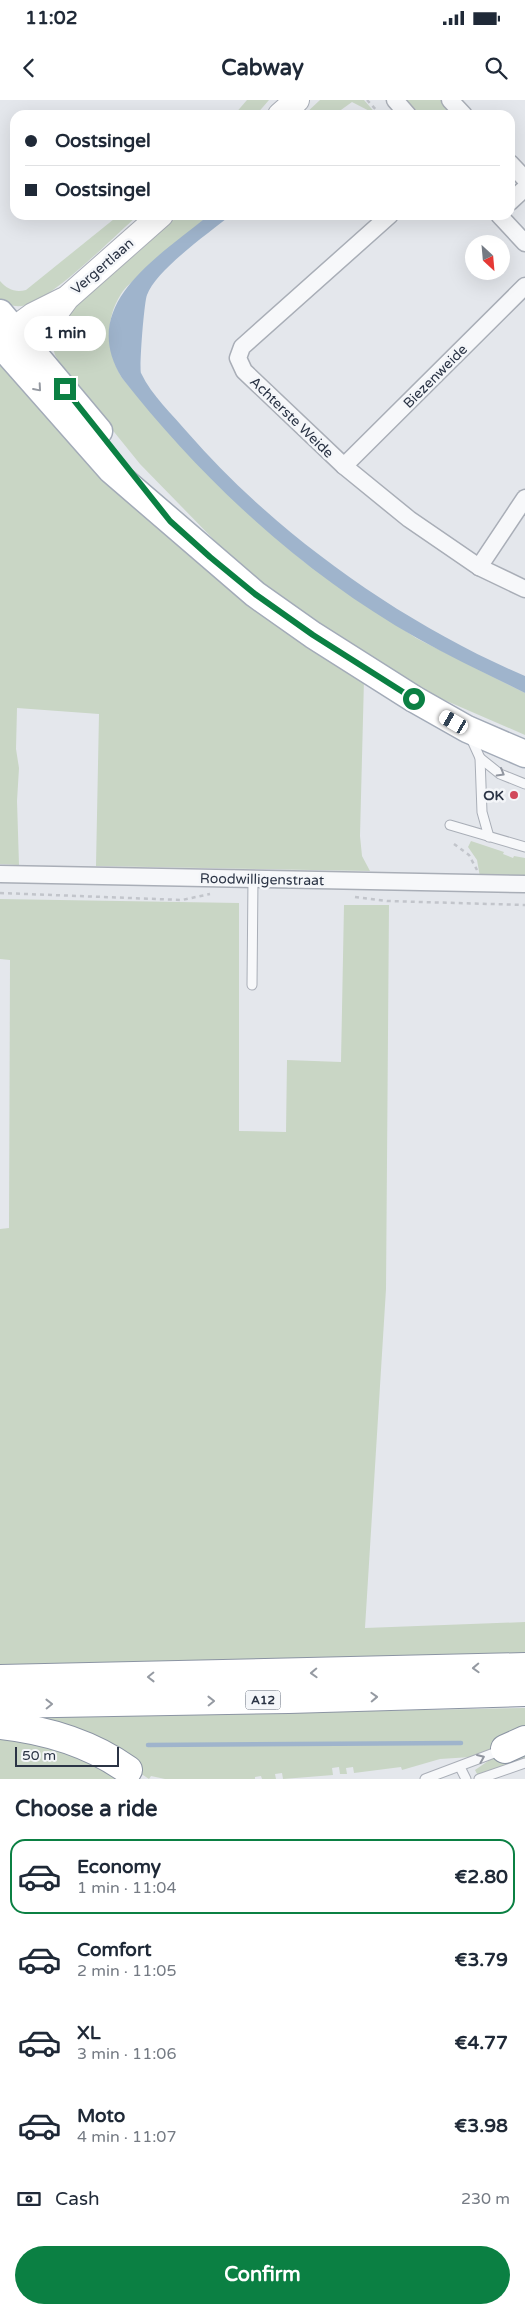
<!DOCTYPE html>
<meta charset="utf-8">
<style>
body{margin:0;font-family:"Varela Round",sans-serif;background:#f2f2f3;color:#1f2937;height:100vh;display:flex;flex-direction:column;font-size:19px;white-space:nowrap}
*{box-sizing:border-box;margin:0}
p{font-size:16px;color:#747a83}
.icon{flex:none;width:28px;height:28px;fill:none;stroke:currentColor;stroke-width:2;stroke-linecap:round;stroke-linejoin:round}
.map{position:relative;height:1679px;overflow:hidden}
.details{display:flex;flex-direction:column;background:#fff;flex:1}
.details>*{flex:none}
.top-card{position:absolute;left:10px;top:10px;width:505px;height:110px;border-radius:15px;box-shadow:0 5px 20px #0002;display:grid;align-content:center;height:110px;padding:0 15px;background:#fff}
.needle{width:32px;rotate:154deg}
.tools{position:absolute;left:465px;top:135px;display:grid;gap:10px}
.tools a{display:grid;place-items:center;width:45px;height:45px;border-radius:50%;background:#fff;box-shadow:0 5px 20px #0002;font-size:25px}
.scale{position:absolute;left:15px;bottom:12px;width:104px;box-sizing:border-box;padding-left:5px;border:2px solid #2b3445;border-top:0;font-size:14px;line-height:18px;white-space:nowrap;color:#2b3445;-webkit-text-stroke:4px #f4f6f9;paint-order:stroke}
.end{position:absolute;width:22px;height:22px;margin:-11px;border:6px solid #0b8043;background:#fff;box-shadow:0 0 0 2px #fff}
.from{border-radius:50%}
.bubble{position:absolute;height:35px;border-radius:18px;background:#fff;box-shadow:0 5px 20px #0002;font-size:16px;font-weight:700;line-height:35px;text-align:center}
.car{position:absolute;width:15px;height:30px;margin:-15px -8px;border-radius:6px;box-shadow:0 0 4px 1px #0007;background:linear-gradient(#fff 24%,#345 0 40%,#fff 0 76%,#345 0 86%,#fff 0)}
.top-card b{display:flex;align-items:center;gap:18px;height:48px;font-size:19px}
.top-card b+b{border-top:1px solid #e0e1e3}
.top-card i{width:12px;height:12px;background:#1f2937}
ul{padding:0;list-style:none}
li{display:flex;align-items:center;gap:15px;height:75px;margin:0 10px 8px;padding:0 5px;border:2px solid transparent;border-radius:15px}
li div{flex:1}
li b{display:block;font-size:19px}
li em{font-style:normal;font-weight:700}
li.active{border-color:#0b8043}
li>.icon{width:45px;height:45px;stroke-width:1.5}
h2{padding:0 15px;font-size:22px;line-height:60px}
.pay{display:flex;align-items:center;gap:12px;height:55px;padding:0 15px;font-size:19px}
.pay p{margin-inline-start:auto}
.cta{display:flex;gap:10px;margin-top:auto;padding:10px 15px}
.cta a{flex:1;height:58px;border-radius:30px;background:#0b8043;color:#fff;font-size:20px;font-weight:700;line-height:58px;text-align:center}
.status{display:flex;justify-content:space-between;align-items:center;height:35px;padding:0 25px;background:#fff;direction:ltr}
.status svg{height:14px;fill:currentColor}
header{display:flex;justify-content:space-between;align-items:center;height:65px;padding:0 15px;background:#fff;font-size:22px;font-weight:700}
.map>svg:first-child{display:block}
.green{fill:#c9d6c5}
.water{fill:#9fb4cc}
.lines{fill:none;stroke-linecap:round;stroke-linejoin:round}
.stream{stroke:#9fb4cc;stroke-width:4.5}
.lane-casing{stroke:#a9aeb7;stroke-width:11}
.street-casing{stroke:#a9aeb7;stroke-width:19}
.secondary-casing{stroke:#a9aeb7;stroke-width:26}
.primary-casing{stroke:#a3abb8;stroke-width:29}
.highway-casing{stroke:#8b94a3;stroke-width:30}
.path{stroke:#c2c5cb;stroke-width:2.5;stroke-dasharray:4 4;stroke-linecap:butt}
.lane{stroke:#f7f8fa;stroke-width:9}
.street{stroke:#f7f8fa;stroke-width:16}
.secondary{stroke:#fff;stroke-width:24}
.primary{stroke:#fff;stroke-width:26}
.highway{stroke:#fff;stroke-width:28}
.oneway{stroke:#959aa2}
.oneway2{stroke:#9196a0}
.route{stroke:#0b8043;stroke-width:6}
.poi-dot{fill:#d1495b;stroke:#f4f6f9;stroke-width:2}
.labels{text-anchor:middle;stroke-width:5;stroke-linejoin:round;paint-order:stroke}
.shield{fill:#f4f6f9;stroke:#676e7b;stroke-width:1}
.shield-label{font-size:12px;font-weight:bold;fill:#2b3445}
.street-label{font-size:14px;fill:#2b3445;stroke:#f4f6f9}
.poi-label{font-size:14px;font-weight:bold;fill:#2b3445;stroke:#f4f6f9;text-anchor:end}
</style>
<div class="status"><b>11:02</b><svg viewBox="0 0 49 12"><path d="M0 12V9h3v3zM5 12V6h3v6zM10 12V3h3v9zM15 12V0h3v12zM26 1h20v11H26zM47 4h2v5h-2z"/></svg></div>
<header><svg class="icon" aria-label="back" viewBox="0 0 24 24"><path d="M15 5l-7 7 7 7"/></svg>Cabway<svg class="icon" aria-label="search" viewBox="0 0 24 24"><circle cx="10" cy="10" r="6"/><path d="M15 15l6 6"/></svg></header>
<div class="map">
<svg width="525" height="1679" viewBox="0 0 525 1679">
<rect width="100%" height="100%" fill="#e4e7ec"/>
<!-- green -->
<g class="green">
<polygon points="247,0 269,0 256,15 234,15"/>
<polygon points="320,0 364,0 377,15 352,2 334,15 304,15"/>
<polygon points="407,0 443,0 457,15 420,15"/>
<path d="M119,115h19c-22,20 -86,84 -112,90 -10,3 -18,0 -26,-5v-19c7,8 15,12 26,9z"/>
<path d="M179,115h30c-23,20 -47,39 -69,60 -7,6 -15,12 -19,19 -17,26 -14,59 1,84l68,77 50,51 63,55 113,77 109,55v42l-129,-56 -137,-93 -119,-122 -76,-94 -9,-15 -3,-11 1,-11 33,-43 49,-35z"/>
<polygon points="0,251 92,356 364,579 360,736 362,756 370,771 96,766 99,614 17,608 16,649 19,668 17,701 19,765 0,764"/>
<polygon points="471,741 504,752 503,754 513,758 514,756 525,758 525,779 480,777 477,760 468,747"/>
<polygon points="0,799 239,803 239,1031 286,1032 287,960 341,962 344,805 389,805 386,1189 365,1528 525,1522 525,1553 0,1565 0,1129 9,1128 10,860 0,859"/>
<polygon points="525,1608 525,1634 471,1657 440,1659 402,1670 401,1667 354,1673 353,1667 346,1668 347,1674 340,1674 339,1667 332,1668 333,1675 283,1679 282,1673 275,1674 276,1679 262,1679 261,1676 255,1677 255,1679 165,1679 151,1676 149,1679 104,1649 0,1618"/>
<polygon points="0,1630 44,1637 130,1679 0,1679"/>
<polygon points="525,1645 525,1659 478,1676 475,1670 491,1659"/>
</g>
<!-- water -->
<path class="water" d="M209,115h22c-21,17 -75,55 -84,80 -3,7 -8,74 -6,78 11,23 31,41 47,60 88,101 213,190 337,243v17c-36,-18 -73,-35 -108,-55 -114,-64 -215,-158 -295,-260 -46,-74 38,-122 87,-163z"/>
<g class="lines">
<!-- stream -->
<polyline class="stream" points="148,1645 461,1643"/>
<defs>
<g id="lane">
<polyline points="470,636 480,658 482,712 489,737"/>
<polyline points="480,658 500,674 525,684"/>
<polyline points="450,725 525,747"/>
<polyline points="252,885 253,779"/>
<polyline points="460,1667 466,1679"/>
<polyline points="425,1679 502,1650"/>
<polyline points="479,1679 525,1663"/>
</g>
<g id="street">
<polyline points="395,0 408,15"/>
<polyline points="450,0 464,15"/>
<polyline points="510,63 525,79"/>
<polyline points="510,102 525,88"/>
<polyline points="390,115 242,247 238,258 244,271 344,366 409,419 479,467 525,489"/>
<polyline points="499,115 525,143"/>
<polyline points="344,366 525,186"/>
<polyline points="479,467 525,398"/>
<polyline points="0,774 525,784"/>
</g>
<g id="secondary">
<polyline points="280,15 297,0"/>
<polyline points="7,248 14,229 33,215 63,200"/>
<polyline points="8,250 26,243 47,225 67,198 161,115"/>
</g>
<g id="primary">
<polyline points="0,213 99,331"/>
<polyline points="0,244 111,370 255,494 313,535 414,599 467,629 525,654"/>
</g>
<g id="highway">
<polyline points="0,1579 525,1567"/>
<polyline points="0,1604 289,1599 525,1592"/>
<path d="M0,1625c46,5 90,18 128,45"/>
<polyline points="505,1649 525,1640"/>
</g>
</defs>
<!-- lane casing -->
<use href="#lane" class="lane-casing"/>
<!-- street casing -->
<use href="#street" class="street-casing"/>
<!-- secondary casing -->
<use href="#secondary" class="secondary-casing"/>
<!-- primary casing -->
<use href="#primary" class="primary-casing"/>
<!-- highway casing -->
<use href="#highway" class="highway-casing"/>
<!-- path -->
<g class="path">
<polyline points="367,0 381,15"/>
<polyline points="454,744 469,755 477,770"/>
<polyline points="0,793 182,800 210,794"/>
<polyline points="355,797 387,801 525,805"/>
</g>
<!-- lane -->
<use href="#lane" class="lane"/>
<!-- street -->
<use href="#street" class="street"/>
<!-- secondary -->
<use href="#secondary" class="secondary"/>
<!-- primary -->
<use href="#primary" class="primary"/>
<!-- highway -->
<use href="#highway" class="highway"/>
</g>
<!-- one-way arrows -->
<defs><path id="oneway-chevron" d="M-2-3.5L2.5 0L-2 3.5" fill="none" stroke-width="1.6" stroke-linecap="round" stroke-linejoin="round" transform="scale(1.25)"/></defs>
<g class="oneway">
<use href="#oneway-chevron" transform="translate(38 288) rotate(49)"/>
<use href="#oneway-chevron" transform="translate(476 1568) rotate(178)"/>
<use href="#oneway-chevron" transform="translate(314 1573) rotate(178)"/>
<use href="#oneway-chevron" transform="translate(151 1577) rotate(179)"/>
<use href="#oneway-chevron" transform="translate(374 1597) rotate(-2)"/>
<use href="#oneway-chevron" transform="translate(211 1601) rotate(-1)"/>
<use href="#oneway-chevron" transform="translate(49 1604) rotate(-1)"/>
</g>
<g class="oneway2">
<use href="#oneway-chevron" transform="translate(501 673) rotate(30)"/>
<use href="#oneway-chevron" transform="translate(481 1658) rotate(-23)"/>
</g>
<g class="lines">
<!-- route -->
<polyline class="route" points="65,289 170,421 210,457 255,494 313,535 414,599"/>
</g>
<!-- markers -->
<circle class="poi-dot" cx="514" cy="695" r="5"/>
<g class="labels">
<!-- shield labels -->
<rect class="shield" x="245.5" y="1590.5" width="35" height="19" rx="4"/>
<g class="shield-label">
<text x="263" y="1604">A12</text>
</g>
<!-- street labels -->
<g class="street-label">
<text transform="translate(102 166) rotate(-41)" y="5">Vergertlaan</text>
<text transform="translate(435 276) rotate(-45)" y="5">Biezenweide</text>
<text transform="translate(292 317) rotate(44)" y="5">Achterste Weide</text>
<text transform="translate(262 779) rotate(1)" y="5">Roodwilligenstraat</text>
</g>
<!-- poi labels -->
<g class="poi-label">
<text x="504" y="700">OK</text>
</g>
</g>
</svg>
<div class="tools">
<a><svg class="needle" viewBox="-14 -14 28 28"><path d="M0-13l5 13h-10z" fill="#e53935"/><path d="M0 13l5-13h-10z" fill="#747a83"/></svg></a>
</div>
<div class="scale">50 m</div>
<i class="end from" style="left:414px;top:599px"></i>
<i class="end" style="left:65px;top:289px"></i>
<div class="bubble" style="left:24px;top:216px;width:82px">1 min</div>
<i class="car" style="left:454px;top:622px;rotate:300deg"></i>
<div class="top-card">
<b><i class="from"></i>Oostsingel</b>
<b><i></i>Oostsingel</b>
</div>
</div>
<section class="details">
<h2>Choose a ride</h2>
<ul>
<li class="active"><svg class="icon" aria-label="car" viewBox="0 0 24 24"><path d="M5 17H2v-5l4-1 3-4h7l3 4 3 1v5h-3M9 17h6M6 11h13"/><circle cx="7" cy="17" r="2"/><circle cx="17" cy="17" r="2"/></svg><div><b>Economy</b><p>1 min · 11:04</p></div><em>€2.80</em></li>
<li><svg class="icon" aria-label="car" viewBox="0 0 24 24"><path d="M5 17H2v-5l4-1 3-4h7l3 4 3 1v5h-3M9 17h6M6 11h13"/><circle cx="7" cy="17" r="2"/><circle cx="17" cy="17" r="2"/></svg><div><b>Comfort</b><p>2 min · 11:05</p></div><em>€3.79</em></li>
<li><svg class="icon" aria-label="car" viewBox="0 0 24 24"><path d="M5 17H2v-5l4-1 3-4h7l3 4 3 1v5h-3M9 17h6M6 11h13"/><circle cx="7" cy="17" r="2"/><circle cx="17" cy="17" r="2"/></svg><div><b>XL</b><p>3 min · 11:06</p></div><em>€4.77</em></li>
<li><svg class="icon" aria-label="car" viewBox="0 0 24 24"><path d="M5 17H2v-5l4-1 3-4h7l3 4 3 1v5h-3M9 17h6M6 11h13"/><circle cx="7" cy="17" r="2"/><circle cx="17" cy="17" r="2"/></svg><div><b>Moto</b><p>4 min · 11:07</p></div><em>€3.98</em></li>
</ul>
<div class="pay"><svg class="icon" aria-label="cash" viewBox="0 0 24 24"><path d="M3 7h18v10H3z"/><circle cx="12" cy="12" r="2"/></svg>Cash<p>230 m</p></div>
<div class="cta"><a>Confirm</a></div>
</section>
